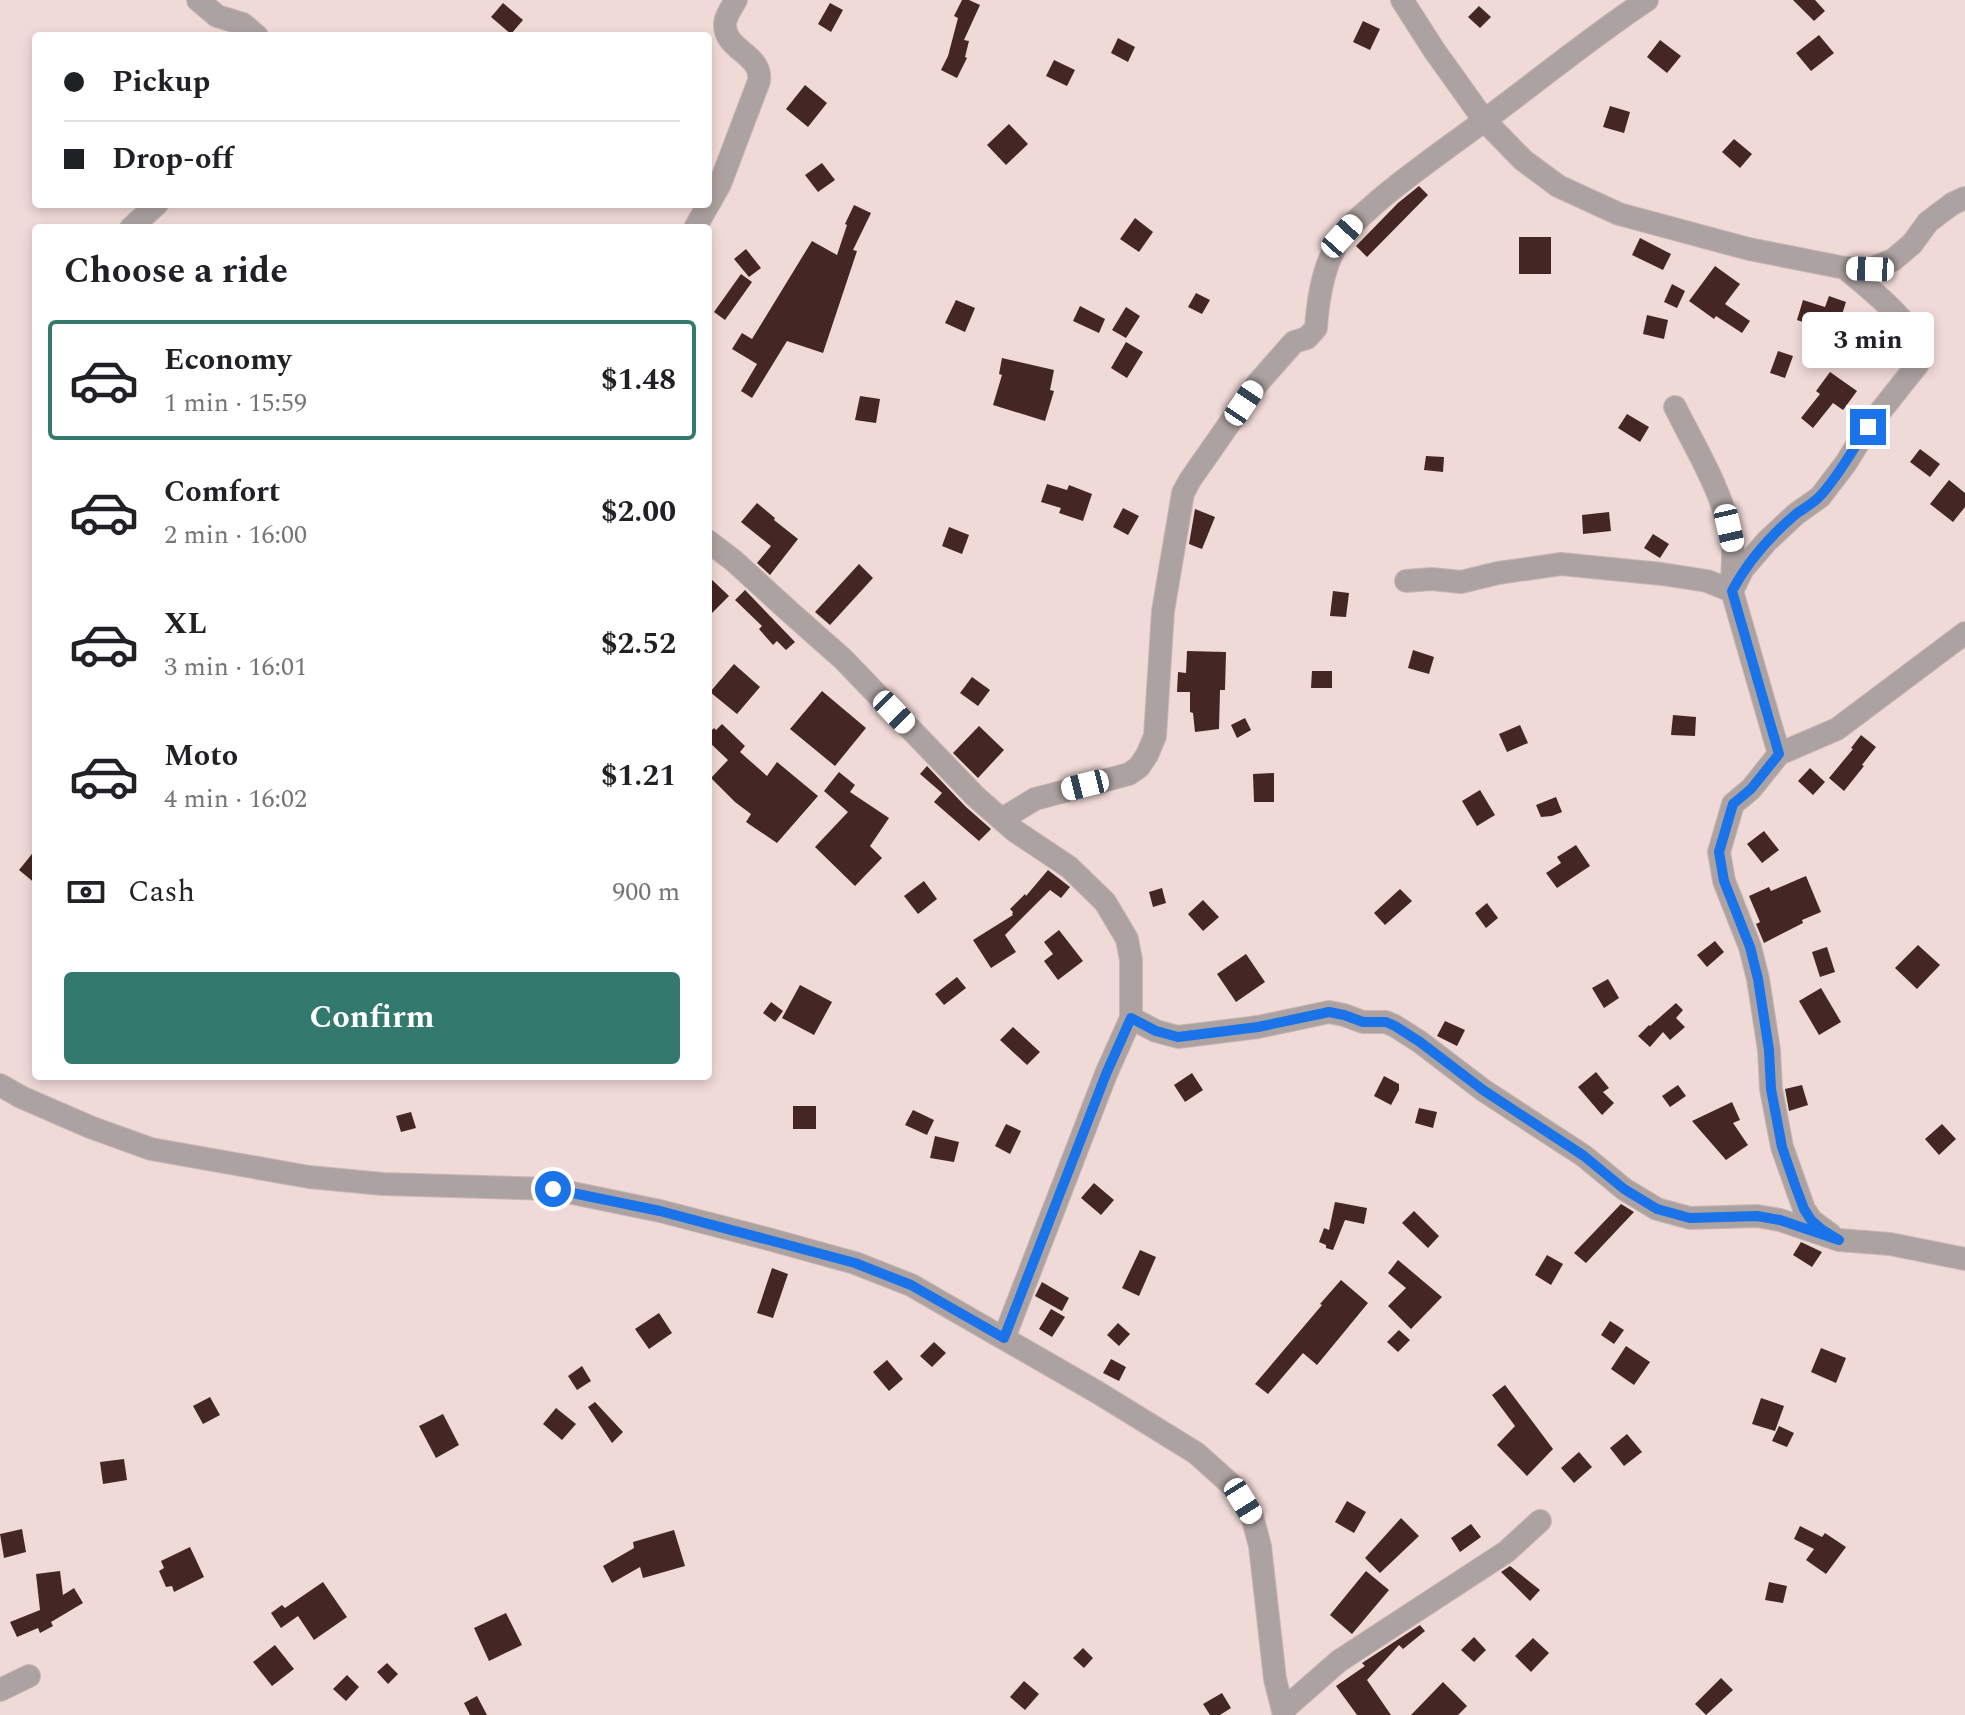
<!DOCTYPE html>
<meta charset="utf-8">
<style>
body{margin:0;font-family:Spectral,serif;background:#f2f2f2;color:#202124;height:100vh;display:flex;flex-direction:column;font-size:30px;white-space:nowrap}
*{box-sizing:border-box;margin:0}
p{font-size:26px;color:#757577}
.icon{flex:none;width:44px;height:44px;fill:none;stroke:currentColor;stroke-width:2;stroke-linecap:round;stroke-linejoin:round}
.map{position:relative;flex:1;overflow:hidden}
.sheet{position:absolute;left:32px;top:224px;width:680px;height:856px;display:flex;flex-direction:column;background:#fff;border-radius:8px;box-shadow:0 4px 12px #0003}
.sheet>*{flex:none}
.guide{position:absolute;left:32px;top:32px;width:680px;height:176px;border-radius:8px;box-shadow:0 4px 12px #0003;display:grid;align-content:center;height:176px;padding:0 32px;background:#fff}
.end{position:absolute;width:36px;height:36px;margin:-18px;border:10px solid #1a73e8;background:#fff;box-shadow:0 0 0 4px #fff}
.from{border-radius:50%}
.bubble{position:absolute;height:56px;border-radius:8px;background:#fff;box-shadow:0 4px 12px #0003;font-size:26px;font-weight:700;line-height:56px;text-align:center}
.car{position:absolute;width:24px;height:48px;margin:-24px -12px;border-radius:10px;box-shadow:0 0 6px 2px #0007;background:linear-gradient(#fff 24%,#345 0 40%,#fff 0 76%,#345 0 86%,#fff 0)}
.guide b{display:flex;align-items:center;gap:28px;height:76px;font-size:30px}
.guide b+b{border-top:2px solid #e0e0e0}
.guide i{width:20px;height:20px;background:#202124}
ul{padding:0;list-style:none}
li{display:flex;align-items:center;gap:24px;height:120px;margin:0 16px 12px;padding:0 16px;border:4px solid transparent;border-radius:8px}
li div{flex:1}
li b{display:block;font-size:30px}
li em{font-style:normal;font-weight:700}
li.active{border-color:#33796e}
li>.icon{width:72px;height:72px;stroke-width:1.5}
h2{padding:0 32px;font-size:36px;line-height:96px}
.pay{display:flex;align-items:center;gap:20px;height:88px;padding:0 32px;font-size:30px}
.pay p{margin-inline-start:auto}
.action{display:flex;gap:16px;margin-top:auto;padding:16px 32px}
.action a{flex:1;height:92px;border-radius:8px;background:#33796e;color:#fff;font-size:32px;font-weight:700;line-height:92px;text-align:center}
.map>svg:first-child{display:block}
.building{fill:#442624}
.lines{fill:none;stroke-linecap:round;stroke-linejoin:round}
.minor-casing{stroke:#cab7b4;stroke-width:24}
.minor{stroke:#aca2a1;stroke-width:22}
.route{stroke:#1a73e8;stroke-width:10}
</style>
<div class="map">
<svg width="1965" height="1715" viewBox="0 0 1965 1715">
<rect width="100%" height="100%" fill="#f0dad7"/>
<!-- building -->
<g class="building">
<polygon points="962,0 969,0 980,5 964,40 969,41 965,57 967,58 957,78 941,70 948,56 958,18 954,16"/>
<polygon points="1793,0 1815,0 1825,11 1814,21"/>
<polygon points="503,3 523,20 511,34 491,17"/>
<polygon points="830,3 843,10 831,32 818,24"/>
<polygon points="1479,6 1491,17 1480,28 1468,17"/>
<polygon points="1363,21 1380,29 1370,50 1353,42"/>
<polygon points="1819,35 1834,53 1811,71 1796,53"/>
<polygon points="1118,38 1135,47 1128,62 1111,53"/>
<polygon points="1660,40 1681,56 1667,73 1647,57"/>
<polygon points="1054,60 1075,70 1067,86 1046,76"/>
<polygon points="805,85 827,103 808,127 786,109"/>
<polygon points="1610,106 1630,112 1624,133 1603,127"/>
<polygon points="1009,124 1028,144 1006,165 987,145"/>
<polygon points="1734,139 1752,154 1740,168 1722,152"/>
<polygon points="822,163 835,180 818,192 805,175"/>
<polygon points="1419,186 1428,195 1367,257 1356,246 1398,203"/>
<polygon points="854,205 871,213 853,250 857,251 823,353 787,341 752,398 741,391 757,364 732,349 742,333 752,339 812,241 837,255 847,225 845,224"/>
<polygon points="1135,218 1153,232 1139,252 1120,239"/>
<rect x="1519" y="237" width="32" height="37"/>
<polygon points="1640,238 1671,254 1663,270 1632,255"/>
<polygon points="746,249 761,268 749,277 734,259"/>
<polygon points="1715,266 1740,284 1725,304 1750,321 1742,333 1716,316 1714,319 1689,301"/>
<polygon points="741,274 752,282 725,320 714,312"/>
<polygon points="1672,284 1685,291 1677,308 1664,302"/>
<polygon points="1196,293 1210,300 1202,314 1188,307"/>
<polygon points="1829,296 1846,302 1836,333 1797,320 1803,300 1825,307"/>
<polygon points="956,300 975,308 965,332 945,323"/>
<polygon points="1080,306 1105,319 1099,333 1073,321"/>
<polygon points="1126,307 1140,316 1126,338 1112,330"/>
<polygon points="1647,315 1668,320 1664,339 1643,334"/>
<polygon points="1126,342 1143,352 1127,378 1111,368"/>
<polygon points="1778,351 1793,356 1785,378 1770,373"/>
<polygon points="1002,358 1054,370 1050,390 1054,391 1045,421 993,405 1002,375 999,374"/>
<polygon points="1830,372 1857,391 1843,410 1833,403 1813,428 1801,418 1820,394 1816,391"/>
<polygon points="860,396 880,399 876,423 855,420"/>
<polygon points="1627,414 1649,427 1640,442 1618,428"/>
<polygon points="1920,449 1940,464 1930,477 1910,462"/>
<polygon points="1426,456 1444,457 1443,472 1424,470"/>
<polygon points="1949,480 1965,493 1965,507 1953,522 1930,504"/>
<polygon points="1047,484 1067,490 1069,485 1092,494 1083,521 1059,513 1061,508 1041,502"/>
<polygon points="757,503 775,518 774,520 798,539 770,575 757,563 771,546 741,522"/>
<polygon points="1123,508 1139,516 1128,535 1113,527"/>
<polygon points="1195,509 1215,517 1202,549 1189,544"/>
<polygon points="1609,512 1611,531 1583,534 1582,515"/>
<polygon points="949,527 969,535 962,554 942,546"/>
<polygon points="1653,534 1669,544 1660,558 1644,548"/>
<polygon points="859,564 873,578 830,625 815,612"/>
<polygon points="708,576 729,596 708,617"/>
<polygon points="745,590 795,642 786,650 777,641 773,645 759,629 762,626 735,600"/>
<polygon points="1333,591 1349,593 1346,617 1330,616"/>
<polygon points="1413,650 1434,657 1429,674 1408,668"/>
<polygon points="1187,651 1226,652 1225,690 1220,690 1219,729 1195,732 1193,713 1190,712 1190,692 1177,692 1178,672 1186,673"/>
<polygon points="734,664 760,687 737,714 710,692"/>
<polygon points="1312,671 1332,671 1332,688 1311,688"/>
<polygon points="972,677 990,690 978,706 960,693"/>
<polygon points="822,691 866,728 835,766 790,729"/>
<polygon points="1673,715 1696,717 1695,736 1671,735"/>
<polygon points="1245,718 1251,730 1237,738 1231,725"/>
<polygon points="722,724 745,746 740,752 767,776 777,762 818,796 777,843 746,822 751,814 735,802 711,778 728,760 708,741 708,734 714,728 716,730"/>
<polygon points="1520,725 1528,743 1507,752 1499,734"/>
<polygon points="979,726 1004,750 978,778 953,753"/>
<polygon points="1861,735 1876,747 1862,765 1864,766 1844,791 1829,778 1853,749 1851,748"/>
<polygon points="927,766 966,807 991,829 979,841 934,802 942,793 920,774"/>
<polygon points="1810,768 1825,782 1813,795 1798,781"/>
<polygon points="839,772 855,785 850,792 889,818 870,846 882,858 855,886 815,847 848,812 824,791"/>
<polygon points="1274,773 1274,802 1254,802 1253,774"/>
<polygon points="1480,790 1495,815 1477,826 1462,801"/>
<polygon points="1556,797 1562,812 1552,816 1541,817 1536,805"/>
<polygon points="1764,831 1779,850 1762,863 1747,844"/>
<polygon points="1576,845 1590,866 1557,888 1546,873 1561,863 1557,857"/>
<polygon points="36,849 36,884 19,870"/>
<polygon points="1048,870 1070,887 1061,898 1050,890 1005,935 1016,952 991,968 973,940 1013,915 1012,914 1013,912 1010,909 1025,894 1026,896"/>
<polygon points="1806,876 1821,912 1802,920 1803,923 1764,943 1756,924 1760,922 1749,896 1769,887 1771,891"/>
<polygon points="924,881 937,899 918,914 904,896"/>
<polygon points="1162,888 1166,903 1153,907 1149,892"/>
<polygon points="1400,889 1412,901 1385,925 1374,913"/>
<polygon points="1203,900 1219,917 1203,931 1188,914"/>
<polygon points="1487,903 1498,918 1486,928 1475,913"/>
<polygon points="1059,930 1083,961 1058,980 1044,961 1053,954 1044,942"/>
<polygon points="1715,941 1724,952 1707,967 1697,955"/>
<polygon points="1918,945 1940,965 1917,989 1895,968"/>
<polygon points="1827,947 1835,972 1820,977 1812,952"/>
<polygon points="1246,954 1265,982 1236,1002 1217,974"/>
<polygon points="957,977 966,988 944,1005 935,994"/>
<polygon points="1608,979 1619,998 1604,1008 1592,988"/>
<polygon points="800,985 832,1002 814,1035 782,1018"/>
<polygon points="1821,988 1841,1022 1819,1035 1799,1001"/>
<polygon points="771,1002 783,1011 775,1022 763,1013"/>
<polygon points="1676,1003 1683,1010 1676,1018 1685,1027 1670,1040 1663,1032 1650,1047 1638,1036 1649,1025 1650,1026"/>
<polygon points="1445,1021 1465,1030 1457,1046 1437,1036"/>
<polygon points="1013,1027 1040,1052 1027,1065 1000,1040"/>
<polygon points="1596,1072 1609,1088 1603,1092 1614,1103 1602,1115 1578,1087"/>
<polygon points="1192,1073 1203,1090 1185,1102 1174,1085"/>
<polygon points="1384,1076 1399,1084 1399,1090 1391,1105 1374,1096"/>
<polygon points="1678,1085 1686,1096 1670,1107 1662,1096"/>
<polygon points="1802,1085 1808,1105 1789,1111 1785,1089"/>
<polygon points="1732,1102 1740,1120 1733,1123 1748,1145 1726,1160 1692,1121"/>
<rect x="793" y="1106" width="23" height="23"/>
<polygon points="1419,1108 1437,1112 1433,1128 1415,1123"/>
<polygon points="913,1110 934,1120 927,1135 905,1125"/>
<polygon points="411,1112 416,1128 401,1132 396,1116"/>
<polygon points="1006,1124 1021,1131 1010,1154 995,1146"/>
<polygon points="1942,1124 1956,1139 1939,1155 1925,1139"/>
<polygon points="935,1136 959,1142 954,1162 930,1158"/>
<polygon points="1094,1183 1114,1200 1101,1215 1081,1198"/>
<polygon points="1335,1202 1367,1208 1364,1224 1345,1220 1333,1250 1326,1248 1326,1245 1319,1242 1324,1228 1329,1230"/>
<polygon points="1621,1204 1634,1212 1586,1263 1574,1253"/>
<polygon points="1414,1211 1439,1236 1428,1248 1402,1223"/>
<polygon points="1801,1242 1822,1252 1812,1267 1793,1255"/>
<polygon points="1140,1250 1156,1257 1139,1296 1122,1288"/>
<polygon points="1547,1255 1563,1264 1551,1285 1535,1275"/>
<polygon points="1398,1260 1442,1297 1411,1329 1388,1306 1406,1288 1388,1273"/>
<polygon points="772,1268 788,1274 773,1318 757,1313"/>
<polygon points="1341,1280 1368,1303 1317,1365 1303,1353 1268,1394 1255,1384 1322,1305 1320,1304"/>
<polygon points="1042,1282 1069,1298 1062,1311 1035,1296"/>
<polygon points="1051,1309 1065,1317 1052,1337 1039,1329"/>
<polygon points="659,1313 672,1333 649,1349 635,1329"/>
<polygon points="1610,1321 1624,1330 1614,1344 1601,1335"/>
<polygon points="1118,1323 1130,1334 1119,1346 1107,1335"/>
<polygon points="1399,1330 1410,1340 1398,1352 1387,1342"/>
<polygon points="934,1342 946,1353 932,1367 920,1356"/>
<polygon points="1626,1346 1650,1362 1634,1385 1611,1369"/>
<polygon points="1821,1348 1846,1358 1836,1383 1811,1372"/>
<polygon points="1111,1359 1126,1367 1119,1381 1103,1373"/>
<polygon points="887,1360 903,1379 889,1391 873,1372"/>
<polygon points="582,1366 591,1381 577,1390 568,1376"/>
<polygon points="1505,1385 1553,1449 1527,1476 1497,1445 1515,1426 1492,1395"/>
<polygon points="210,1397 220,1415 203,1424 193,1406"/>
<polygon points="1761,1398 1784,1406 1775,1431 1752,1424"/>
<polygon points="595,1402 623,1432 612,1443 588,1407"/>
<polygon points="556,1408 576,1424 562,1440 543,1424"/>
<polygon points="443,1414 459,1445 436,1458 419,1426"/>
<polygon points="1779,1426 1794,1433 1787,1447 1772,1441"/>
<polygon points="1627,1434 1642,1452 1624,1466 1610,1448"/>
<polygon points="1579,1452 1592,1467 1574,1483 1561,1468"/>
<polygon points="124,1459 127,1480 103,1484 100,1462"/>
<polygon points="1347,1501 1366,1512 1354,1533 1335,1522"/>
<polygon points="1401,1518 1419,1536 1380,1573 1365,1558"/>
<polygon points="1471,1524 1481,1537 1460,1552 1451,1538"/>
<polygon points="1800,1526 1822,1537 1825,1533 1846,1547 1826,1574 1806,1560 1814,1549 1794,1539"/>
<polygon points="22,1529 26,1552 4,1558 0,1534"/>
<polygon points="674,1530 685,1566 643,1578 640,1567 612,1583 603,1566 634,1548 633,1542"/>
<polygon points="190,1547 204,1577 174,1592 172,1586 166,1587 159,1571 164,1568 161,1561"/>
<polygon points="1510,1566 1540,1590 1530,1601 1501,1572"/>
<polygon points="60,1571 63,1595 74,1588 83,1603 51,1622 53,1626 40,1633 38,1628 17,1637 10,1622 40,1610 36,1574"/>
<polygon points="1366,1571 1389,1590 1352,1634 1330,1615"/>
<polygon points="323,1582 347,1617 314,1640 298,1616 281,1628 271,1613 282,1605 285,1608"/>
<polygon points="1769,1582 1787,1586 1783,1603 1765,1600"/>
<polygon points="506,1613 522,1645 489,1661 474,1628"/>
<polygon points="1420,1625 1425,1631 1403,1649 1399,1645 1367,1680 1391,1715 1357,1715 1336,1686 1365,1666 1362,1663"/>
<polygon points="1474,1637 1486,1650 1474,1662 1461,1650"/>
<polygon points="1533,1638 1549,1653 1531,1672 1515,1656"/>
<polygon points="275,1645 294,1669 272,1686 253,1662"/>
<polygon points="1083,1648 1093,1658 1084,1668 1073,1658"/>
<polygon points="387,1663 398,1674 388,1684 377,1672"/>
<polygon points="347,1675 359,1687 346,1701 333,1689"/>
<polygon points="1721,1678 1733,1690 1706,1715 1695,1704"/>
<polygon points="1024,1681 1039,1694 1025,1710 1010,1697"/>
<polygon points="1443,1682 1467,1706 1458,1715 1411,1715"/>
<polygon points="1222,1693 1231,1708 1220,1715 1210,1715 1203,1704"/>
<polygon points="477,1696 487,1715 470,1715 464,1703"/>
</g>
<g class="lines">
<defs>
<g id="minor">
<polyline points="198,0 217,16 243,24 257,36"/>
<polyline points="1402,0 1434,50 1484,120 1523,160 1558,186 1619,214 1749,249 1845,268 1870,269 1893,260 1912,244 1928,222 1952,204 1965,198"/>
<polyline points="131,228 157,204"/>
<path d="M695,228l25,-44 39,-103c4,-27 -36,-31 -34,-58 1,-8 7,-16 11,-23"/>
<path d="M1675,407c21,42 49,87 57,134 3,14 -1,35 0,50l47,163"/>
<polyline points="708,541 734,561 791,613 843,659 976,797 1015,831 1069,867 1105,902 1127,939 1131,960 1131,1018 1106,1074 1004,1338"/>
<path d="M1406,581l26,-2 29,3 37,-9 63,-9 101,10 45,7 25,10 11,-22 24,-28 29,-27 24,-17 26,-34 22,-36 50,-63c1,-3 3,-8 2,-12 -2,-26 -55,-67 -75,-84"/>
<path d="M1002,819l33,-20 94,-25 10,-7 8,-12 8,-19 8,-125 20,-118 7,-13 67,-96 37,-42 13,-4 9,-10c2,-30 8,-68 27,-93 10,-13 23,-23 35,-34 34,-29 71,-54 107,-81 54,-40 106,-83 162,-120"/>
<polyline points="1131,1018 1156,1031 1178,1037 1258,1027 1329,1012 1344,1015 1363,1022 1386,1022 1395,1026 1420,1042 1483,1090 1584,1156 1624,1189 1657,1209 1690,1218 1757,1216 1780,1220 1839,1240 1890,1244 1965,1259"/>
<polyline points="0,1085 21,1097 90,1127 151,1149 309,1177 383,1184 553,1189 660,1211 772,1240 855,1263 911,1285 1097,1392 1196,1453 1234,1487 1252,1516 1260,1546 1275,1679 1284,1715"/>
<polyline points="1830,1234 1811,1220 1804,1209 1782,1147 1771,1089 1769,1050 1758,979 1750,947 1724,881 1719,852 1733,804 1751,789 1779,754 1837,729 1965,633"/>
<polyline points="0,1690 29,1676"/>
<polyline points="1283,1710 1339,1661 1506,1552 1540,1521"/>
</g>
</defs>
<!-- minor casing -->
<use href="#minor" class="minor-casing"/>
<!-- minor -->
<use href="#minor" class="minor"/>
</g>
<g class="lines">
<!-- route -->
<path class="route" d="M553,1189l107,22 195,52 56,22 93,53 102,-264 25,-56 25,13 22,6 80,-10 71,-15 15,3 19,7h23l9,4 25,16 63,48 101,66 40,33 33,20 33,9 67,-2 23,4 59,20 -18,-11 -10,-9 -7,-11 -9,-24 -13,-38 -11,-58 -2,-39 -11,-71 -8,-32 -26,-66 -5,-29 14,-48 18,-15 28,-35 -47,-163c16,-30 38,-55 64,-77 8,-6 18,-11 25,-19 19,-21 31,-45 47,-68"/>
</g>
</svg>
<i class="end from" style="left:553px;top:1189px"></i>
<i class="end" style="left:1868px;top:427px"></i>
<div class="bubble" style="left:1802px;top:312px;width:132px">3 min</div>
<i class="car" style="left:1342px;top:236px;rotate:42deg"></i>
<i class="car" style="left:1870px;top:269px;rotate:272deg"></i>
<i class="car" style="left:1244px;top:403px;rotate:34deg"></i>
<i class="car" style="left:1729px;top:528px;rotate:167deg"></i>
<i class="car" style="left:894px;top:712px;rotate:136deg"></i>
<i class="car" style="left:1085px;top:785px;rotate:256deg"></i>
<i class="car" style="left:1243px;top:1501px;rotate:148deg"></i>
<div class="guide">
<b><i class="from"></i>Pickup</b>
<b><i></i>Drop-off</b>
</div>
<section class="sheet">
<h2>Choose a ride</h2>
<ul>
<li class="active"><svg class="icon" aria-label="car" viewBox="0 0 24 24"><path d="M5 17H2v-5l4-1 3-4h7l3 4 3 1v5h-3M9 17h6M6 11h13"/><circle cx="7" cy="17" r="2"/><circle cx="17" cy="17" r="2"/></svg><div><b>Economy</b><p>1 min · 15:59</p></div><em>$1.48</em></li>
<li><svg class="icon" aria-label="car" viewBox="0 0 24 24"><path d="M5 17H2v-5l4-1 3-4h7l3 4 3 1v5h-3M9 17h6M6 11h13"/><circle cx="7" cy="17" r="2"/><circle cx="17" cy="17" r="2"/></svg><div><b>Comfort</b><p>2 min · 16:00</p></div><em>$2.00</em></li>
<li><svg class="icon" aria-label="car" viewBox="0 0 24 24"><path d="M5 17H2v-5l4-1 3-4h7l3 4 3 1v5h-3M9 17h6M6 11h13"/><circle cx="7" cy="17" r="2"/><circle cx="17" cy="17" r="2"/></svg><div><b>XL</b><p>3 min · 16:01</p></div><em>$2.52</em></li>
<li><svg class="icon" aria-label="car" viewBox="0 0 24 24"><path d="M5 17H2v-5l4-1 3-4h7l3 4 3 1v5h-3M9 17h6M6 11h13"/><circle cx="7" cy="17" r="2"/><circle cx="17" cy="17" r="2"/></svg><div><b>Moto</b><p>4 min · 16:02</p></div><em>$1.21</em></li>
</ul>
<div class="pay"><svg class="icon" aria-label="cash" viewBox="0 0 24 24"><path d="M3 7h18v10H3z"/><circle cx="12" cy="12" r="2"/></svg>Cash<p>900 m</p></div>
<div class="action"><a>Confirm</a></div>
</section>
</div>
